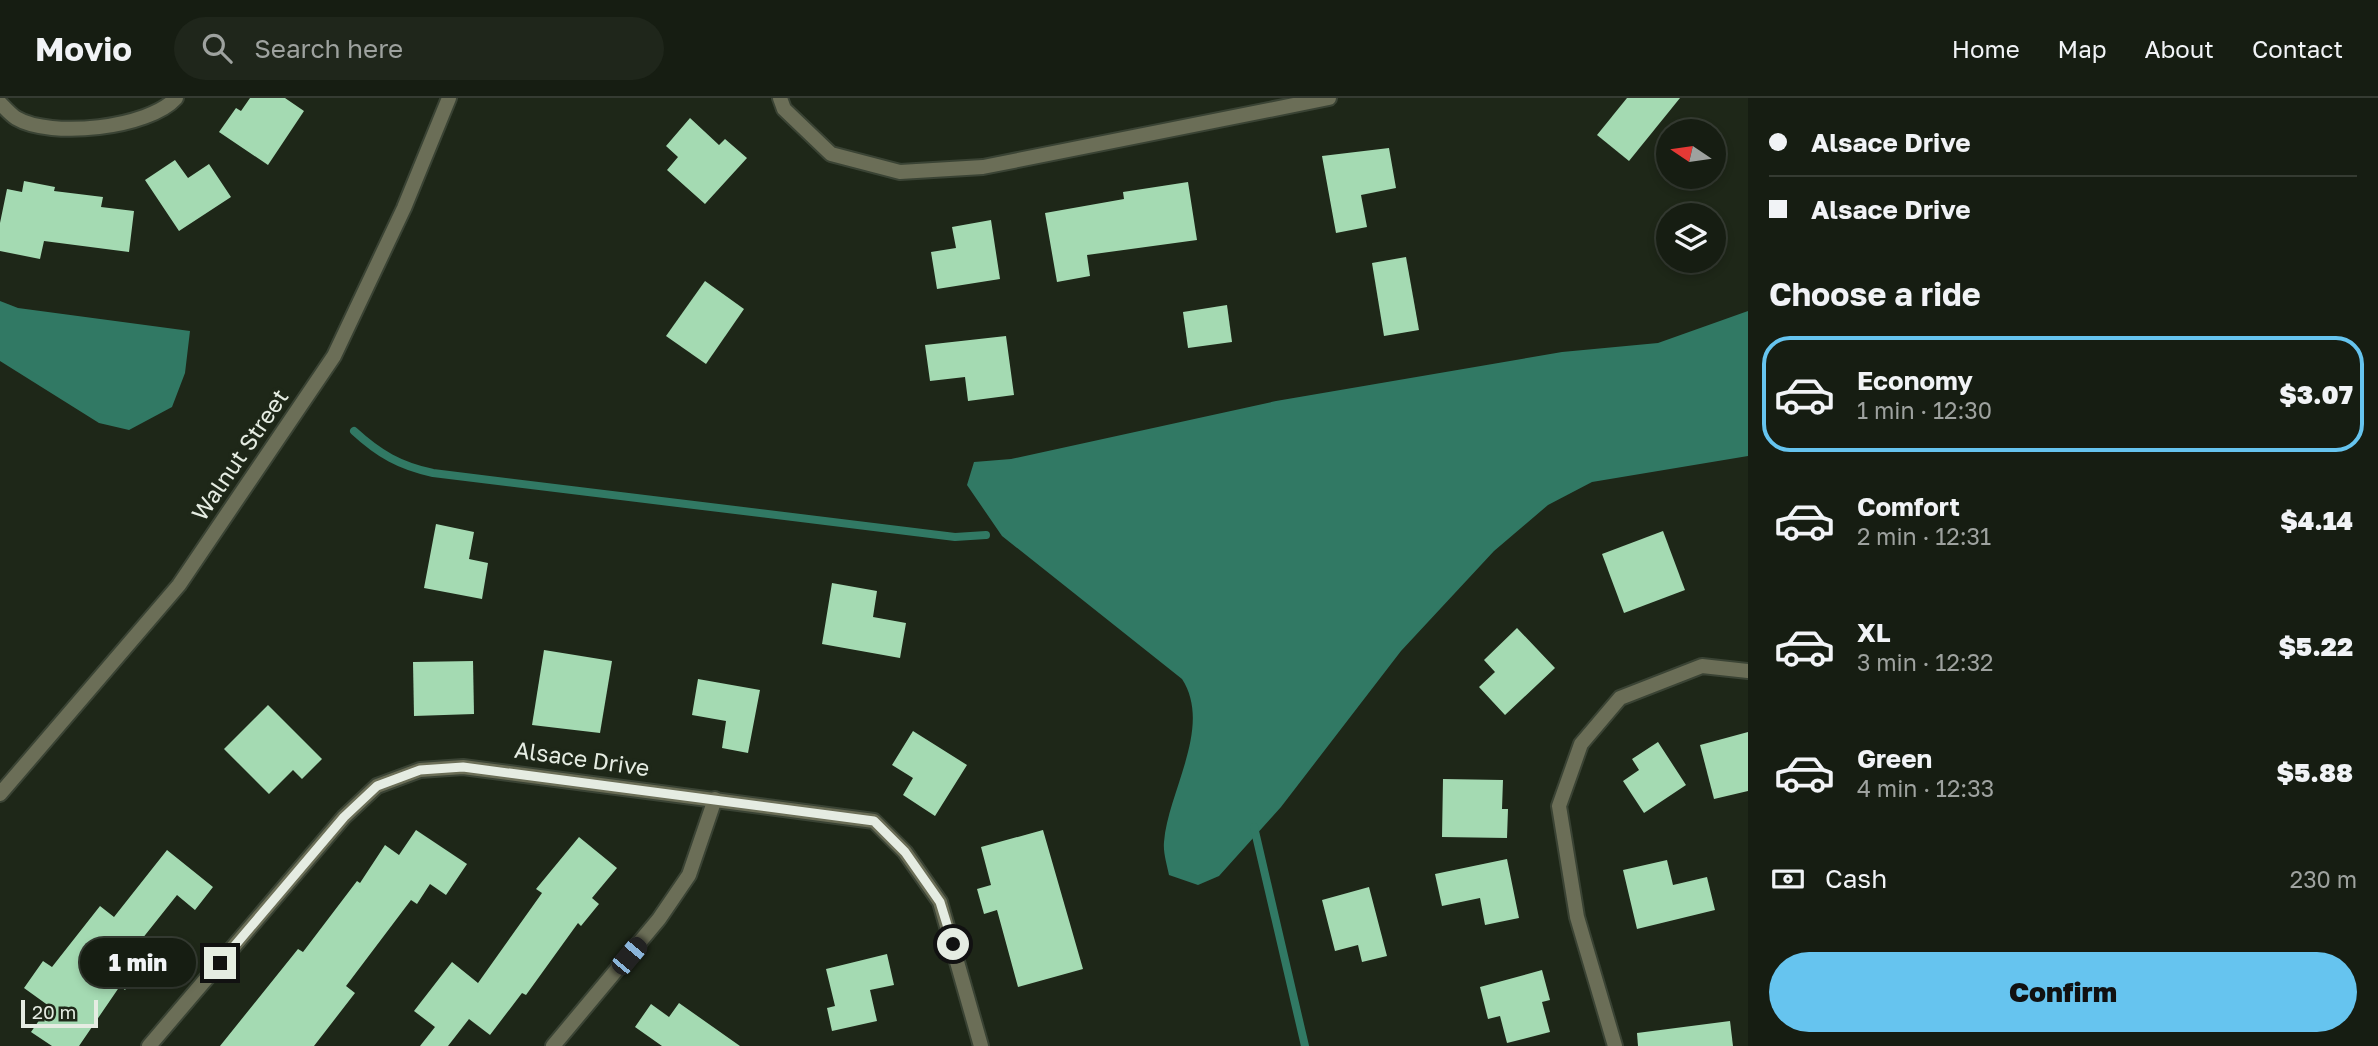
<!DOCTYPE html>
<meta charset="utf-8">
<style>
body{margin:0;font-family:"Golos Text",sans-serif;background:#1f261b;color:#f1f3f6;height:100vh;display:flex;flex-direction:column;font-size:26px;white-space:nowrap}
*{box-sizing:border-box;margin:0}
p{font-size:23px;color:#9ea29f}
.icon{flex:none;width:38px;height:38px;fill:none;stroke:currentColor;stroke-width:2;stroke-linecap:round;stroke-linejoin:round}
.map{position:relative;flex:1;overflow:hidden}
.drawer{display:flex;flex-direction:column;background:#161d12;width:630px}
.drawer>*{flex:none}
.banner{display:grid;align-content:center;height:154px;padding:0 21px;background:#161d12}
.needle{width:46px;rotate:283deg}
.tools{position:absolute;left:1656px;top:21px;display:grid;gap:14px}
.tools a{display:grid;place-items:center;width:70px;height:70px;border-radius:50%;background:#161d12;box-shadow:0 4px 10px #0003,0 0 0 2px #353b32;font-size:35px}
.scale{position:absolute;left:21px;bottom:18px;width:77px;box-sizing:border-box;padding-left:7px;border:4px solid #e5ece2;border-top:0;font-size:19px;line-height:24px;white-space:nowrap;color:#e5ece2;-webkit-text-stroke:5px #1e2718;paint-order:stroke}
.end{position:absolute;width:32px;height:32px;margin:-16px;border:9px solid #e5ece2;background:#111;box-shadow:0 0 0 4px #111}
.from{border-radius:50%}
.bubble{position:absolute;height:49px;border-radius:24px;background:#161d12;box-shadow:0 4px 10px #0003,0 0 0 2px #353b32;font-size:23px;font-weight:800;line-height:49px;text-align:center}
.car{position:absolute;width:21px;height:42px;margin:-21px -10px;border-radius:9px;box-shadow:0 0 5px 2px #0007;background:linear-gradient(#222 24%,#8ab4d8 0 40%,#222 0 76%,#8ab4d8 0 86%,#222 0)}
.banner b{display:flex;align-items:center;gap:24px;height:66px;font-size:26px}
.banner b+b{border-top:2px solid #353b32}
.banner i{width:18px;height:18px;background:#f1f3f6}
ul{padding:0;list-style:none}
li{display:flex;align-items:center;gap:21px;height:116px;margin:0 14px 10px;padding:0 7px;border:4px solid transparent;border-radius:28px}
li div{flex:1}
li b{display:block;font-size:26px}
li em{font-style:normal;font-weight:800}
li.on{border-color:#66c4ef}
li>.icon{width:63px;height:63px;stroke-width:1.5}
h2{padding:0 21px;font-size:32px;line-height:84px}
.pay{display:flex;align-items:center;gap:18px;height:77px;padding:0 21px;font-size:26px}
.pay p{margin-inline-start:auto}
.primary-button{display:flex;gap:14px;margin-top:auto;padding:14px 21px}
.primary-button a{flex:1;height:80px;border-radius:42px;background:#66c4ef;color:#111;font-size:28px;font-weight:800;line-height:80px;text-align:center}
header{display:flex;align-items:center;gap:42px;box-sizing:border-box;height:98px;padding:0 35px;background:#161d12;border-bottom:2px solid #353b32}
header strong{font-size:33px}
nav{display:flex;gap:38px;margin-inline-start:auto;font-size:24px}
.search{width:490px;height:63px;background:#1f261b;display:flex;align-items:center;gap:18px;box-sizing:border-box;padding:0 24px;border-radius:38px;color:#9ea29f;font-size:26px}
main{display:flex;flex:1;min-height:0}
.map>svg:first-child{display:block}
.water{fill:#317964}
.lines{fill:none;stroke-linecap:round;stroke-linejoin:round}
.stream{stroke:#317964;stroke-width:8}
.building{fill:#a4dab2}
.minor-casing{stroke:#3a4334;stroke-width:18}
.tertiary-casing{stroke:#3a4334;stroke-width:18}
.minor{stroke:#6b6e57;stroke-width:14}
.tertiary{stroke:#6b6e57;stroke-width:14}
.route{stroke:#e5ece2;stroke-width:9}
.labels{text-anchor:middle;stroke-width:7;stroke-linejoin:round;paint-order:stroke}
.street-label{font-size:23px;fill:#e5ece2;stroke:#1e2718}
</style>
<header>
<strong>Movio</strong>
<div class="search"><svg class="icon" aria-label="search" viewBox="0 0 24 24"><circle cx="10" cy="10" r="6"/><path d="M15 15l6 6"/></svg>Search here</div>
<nav><a>Home</a><a>Map</a><a>About</a><a>Contact</a></nav>
</header>
<main>
<div class="map">
<svg width="1748" height="948" viewBox="0 0 1748 948">
<rect width="100%" height="100%" fill="#1e2718"/>
<!-- water -->
<g class="water">
<polygon points="0,203 18,210 190,233 185,275 172,309 129,332 99,325 0,263"/>
<path d="M1748,213v145l-156,26 -44,23 -54,46 -93,100 -120,156 -62,69 -21,9 -29,-10c-2,-10 -6,-22 -5,-33 4,-51 49,-115 18,-163l-180,-143 -35,-51 7,-23 37,-3 265,-58 286,-49 96,-9z"/>
</g>
<g class="lines">
<!-- stream -->
<g class="stream">
<path d="M354,333c25,23 46,35 79,42l522,64 31,-2"/>
<polyline points="1254,729 1305,948"/>
</g>
</g>
<!-- building -->
<g class="building">
<polygon points="250,0 285,0 304,13 268,67 219,34 236,10 241,13"/>
<polygon points="1627,0 1680,0 1629,63 1597,37"/>
<polygon points="690,20 719,47 725,41 747,60 705,106 667,72 678,59 666,48"/>
<polygon points="1389,50 1396,90 1361,97 1367,129 1336,135 1322,58"/>
<polygon points="175,62 188,80 209,66 231,99 179,133 145,82"/>
<polygon points="24,83 55,89 54,93 103,99 101,109 134,113 129,154 44,143 40,161 0,153 0,125 7,91 22,94"/>
<polygon points="1188,84 1197,142 1087,157 1090,178 1057,184 1045,115 1124,101 1123,94"/>
<polygon points="991,122 1000,181 937,191 931,154 956,150 952,129"/>
<polygon points="1406,159 1419,232 1384,238 1372,165"/>
<polygon points="705,183 744,211 706,266 666,238"/>
<polygon points="1227,207 1232,244 1188,250 1183,214"/>
<polygon points="1006,238 1014,297 968,303 965,279 930,283 925,247"/>
<polygon points="436,426 474,434 469,461 488,465 482,501 424,490"/>
<polygon points="1663,433 1685,492 1624,515 1602,456"/>
<polygon points="832,485 877,493 873,519 906,525 900,560 822,546"/>
<polygon points="1517,530 1555,570 1505,617 1479,589 1495,574 1484,562"/>
<polygon points="544,552 612,563 600,635 532,627"/>
<polygon points="473,563 474,616 414,618 413,564"/>
<polygon points="698,581 760,592 748,655 722,650 726,623 692,617"/>
<polygon points="268,607 322,661 302,681 293,672 269,696 224,651"/>
<polygon points="913,633 967,667 935,718 903,697 913,680 892,667"/>
<polygon points="1748,634 1748,693 1714,701 1700,647"/>
<polygon points="1658,644 1686,687 1644,715 1623,683 1639,672 1632,661"/>
<polygon points="1443,681 1503,682 1502,711 1508,711 1507,740 1442,739"/>
<polygon points="416,732 467,766 446,797 430,786 417,806 411,802 346,888 355,895 314,948 220,948 298,851 303,854 357,783 360,785 385,747 399,757"/>
<polygon points="1043,732 1083,871 1018,889 997,812 984,816 977,791 991,787 981,749"/>
<polygon points="579,739 617,770 592,800 599,806 581,828 578,825 526,897 522,895 490,937 469,921 448,948 420,948 435,929 414,913 452,864 478,885 542,795 536,791"/>
<polygon points="167,752 213,789 195,812 177,797 142,841 156,852 125,892 120,888 79,948 52,948 31,934 49,908 24,890 43,863 52,869 100,808 114,819"/>
<polygon points="1507,761 1519,820 1485,827 1480,800 1442,808 1435,776"/>
<polygon points="1667,762 1673,787 1707,779 1715,812 1637,831 1623,772"/>
<polygon points="1369,789 1387,858 1362,864 1358,847 1335,853 1322,802"/>
<polygon points="887,856 894,887 870,892 877,923 832,933 827,910 835,908 826,871"/>
<polygon points="1542,872 1550,902 1542,904 1550,934 1507,945 1500,918 1488,921 1480,889"/>
<polygon points="679,905 740,948 662,948 635,929 651,906 669,919"/>
<polygon points="1730,923 1733,948 1638,948 1637,935"/>
</g>
<g class="lines">
<defs>
<g id="minor">
<polyline points="780,0 784,11 831,56 900,74 983,69 1329,0"/>
<path d="M0,5c5,5 10,11 16,15 35,21 133,10 160,-20"/>
<polyline points="149,948 344,719 377,688 420,672 463,669 874,723 905,754 940,804 981,948"/>
<polyline points="553,948 659,821 689,777 715,701"/>
<polyline points="1615,948 1577,819 1559,708 1581,646 1620,600 1702,568 1748,573"/>
</g>
<polyline id="tertiary" points="0,696 179,487 334,258 404,110 449,0"/>
</defs>
<!-- minor casing -->
<use href="#minor" class="minor-casing"/>
<!-- tertiary casing -->
<use href="#tertiary" class="tertiary-casing"/>
<!-- minor -->
<use href="#minor" class="minor"/>
<!-- tertiary -->
<use href="#tertiary" class="tertiary"/>
</g>
<g class="lines">
<!-- route -->
<polyline class="route" points="220,865 344,719 377,688 420,672 463,669 874,723 905,754 940,804 953,846"/>
</g>
<g class="labels">
<!-- street labels -->
<g class="street-label">
<text transform="translate(240 357) rotate(-56)" y="8">Walnut Street</text>
<text transform="translate(582 661) rotate(8)" y="8">Alsace Drive</text>
</g>
</g>
</svg>
<div class="tools">
<a><svg class="needle" viewBox="-14 -14 28 28"><path d="M0-13l5 13h-10z" fill="#e53935"/><path d="M0 13l5-13h-10z" fill="#9ea29f"/></svg></a>
<a><svg class="icon" aria-label="layers" viewBox="0 0 24 24"><path d="M12 4l9 5-9 5-9-5zM3 14l9 5 9-5"/></svg></a>
</div>
<div class="scale">20 m</div>
<i class="end from" style="left:953px;top:846px"></i>
<i class="end" style="left:220px;top:865px"></i>
<div class="bubble" style="left:80px;top:840px;width:116px">1 min</div>
<i class="car" style="left:629px;top:858px;rotate:40deg"></i>
</div>
<section class="drawer">
<div class="banner">
<b><i class="from"></i>Alsace Drive</b>
<b><i></i>Alsace Drive</b>
</div>
<h2>Choose a ride</h2>
<ul>
<li class="on"><svg class="icon" aria-label="car" viewBox="0 0 24 24"><path d="M5 17H2v-5l4-1 3-4h7l3 4 3 1v5h-3M9 17h6M6 11h13"/><circle cx="7" cy="17" r="2"/><circle cx="17" cy="17" r="2"/></svg><div><b>Economy</b><p>1 min · 12:30</p></div><em>$3.07</em></li>
<li><svg class="icon" aria-label="car" viewBox="0 0 24 24"><path d="M5 17H2v-5l4-1 3-4h7l3 4 3 1v5h-3M9 17h6M6 11h13"/><circle cx="7" cy="17" r="2"/><circle cx="17" cy="17" r="2"/></svg><div><b>Comfort</b><p>2 min · 12:31</p></div><em>$4.14</em></li>
<li><svg class="icon" aria-label="car" viewBox="0 0 24 24"><path d="M5 17H2v-5l4-1 3-4h7l3 4 3 1v5h-3M9 17h6M6 11h13"/><circle cx="7" cy="17" r="2"/><circle cx="17" cy="17" r="2"/></svg><div><b>XL</b><p>3 min · 12:32</p></div><em>$5.22</em></li>
<li><svg class="icon" aria-label="car" viewBox="0 0 24 24"><path d="M5 17H2v-5l4-1 3-4h7l3 4 3 1v5h-3M9 17h6M6 11h13"/><circle cx="7" cy="17" r="2"/><circle cx="17" cy="17" r="2"/></svg><div><b>Green</b><p>4 min · 12:33</p></div><em>$5.88</em></li>
</ul>
<div class="pay"><svg class="icon" aria-label="cash" viewBox="0 0 24 24"><path d="M3 7h18v10H3z"/><circle cx="12" cy="12" r="2"/></svg>Cash<p>230 m</p></div>
<div class="primary-button"><a>Confirm</a></div>
</section>
</main>
